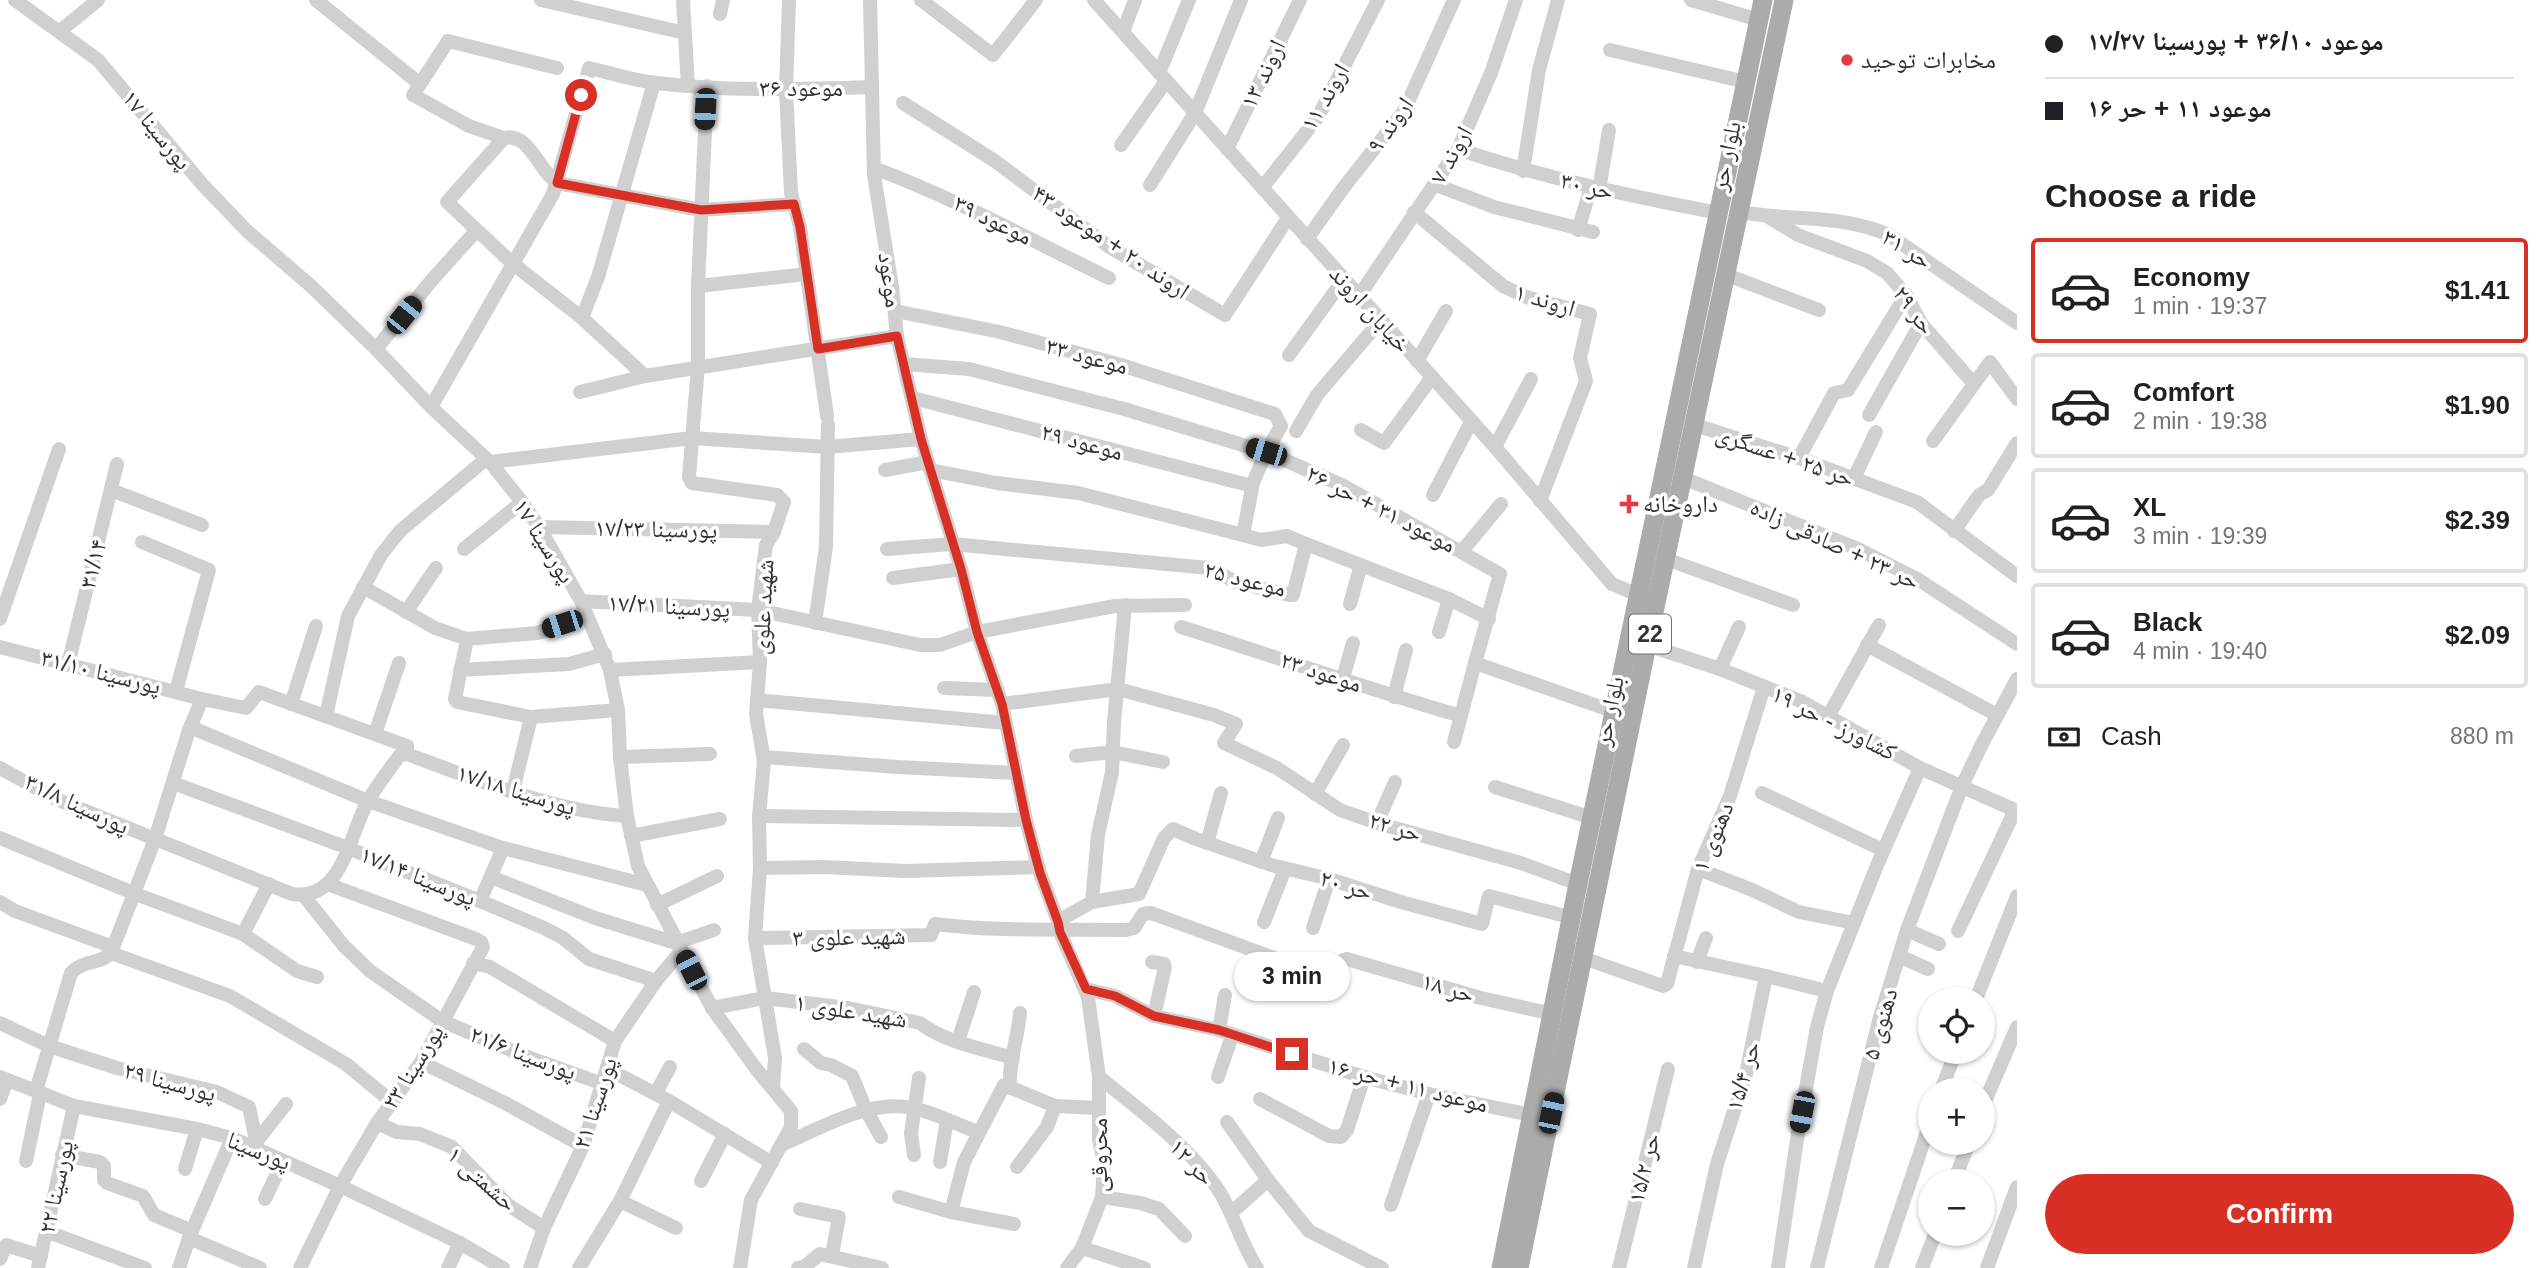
<!DOCTYPE html>
<meta charset="utf-8">
<style>
body{margin:0;font-family:Arial,"Noto Naskh Arabic",sans-serif;background:#f2f2f2;color:#202124;height:100vh;display:flex;flex-direction:column;font-size:26px;white-space:nowrap}
*{box-sizing:border-box;margin:0}
p{font-size:23px;color:#757577}
.icon{flex:none;width:38px;height:38px;fill:none;stroke:currentColor;stroke-width:2;stroke-linecap:round;stroke-linejoin:round}
.map{position:relative;flex:1;overflow:hidden}
.drawer{display:flex;flex-direction:column;background:#fff;width:525px}
.drawer>*{flex:none}
.hud{display:grid;align-content:center;height:154px;padding:0 28px;background:#fff}
.tools{position:absolute;left:1918px;top:987px;display:grid;gap:14px}
.tools a{display:grid;place-items:center;width:77px;height:77px;border-radius:50%;background:#fff;box-shadow:0 2px 5px #0004;font-size:35px}
.end{position:absolute;width:32px;height:32px;margin:-16px;border:9px solid #d93025;background:#fff;box-shadow:0 0 0 4px #fff}
.from{border-radius:50%}
.bubble{position:absolute;height:49px;border-radius:24px;background:#fff;box-shadow:0 2px 5px #0004;font-size:23px;font-weight:600;line-height:49px;text-align:center}
.car{position:absolute;width:21px;height:42px;margin:-21px -10px;border-radius:9px;box-shadow:0 0 5px 2px #0007;background:linear-gradient(#222 24%,#8ab4d8 0 40%,#222 0 76%,#8ab4d8 0 86%,#222 0)}
.hud b{display:flex;align-items:center;gap:24px;height:66px;font-size:26px}
.hud b+b{border-top:2px solid #e0e0e0}
.hud i{width:18px;height:18px;background:#202124}
ul{padding:0;list-style:none}
li{display:flex;align-items:center;gap:21px;height:105px;margin:0 14px 10px;padding:0 14px;border:4px solid #e0e0e0;border-radius:7px}
li div{flex:1}
li b{display:block;font-size:26px}
li em{font-style:normal;font-weight:600}
li.on{border-color:#d93025}
li>.icon{width:63px;height:63px;stroke-width:1.5}
h2{padding:0 28px;font-size:32px;line-height:84px}
.pay{display:flex;align-items:center;gap:18px;height:77px;padding:0 28px;font-size:26px}
.pay p{margin-inline-start:auto}
.primary-button{display:flex;gap:14px;margin-top:auto;padding:14px 28px}
.primary-button a{flex:1;height:80px;border-radius:42px;background:#d93025;color:#fff;font-size:28px;font-weight:600;line-height:80px;text-align:center}
main{display:flex;flex:1;min-height:0}
.map>svg:first-child{display:block}
.lines{fill:none;stroke-linecap:round;stroke-linejoin:round}
.minor{stroke:#d0d0d0;stroke-width:14}
.major{stroke:#ababab;stroke-width:19}
.route{stroke:#d93025;stroke-width:9}
.poi-dot{fill:#e63946;stroke:#fff;stroke-width:2.5}
.labels{text-anchor:middle;stroke-width:7;stroke-linejoin:round;paint-order:stroke}
.shield{fill:#fff;stroke:#707070;stroke-width:2}
.shield-label{font-size:23px;font-weight:bold;fill:#333}
.poi-label{font-size:24px;fill:#333;stroke:#fff;text-anchor:start}
.street-label{font-size:24px;fill:#333;stroke:#fff}
</style>
<main>
<div class="map">
<svg width="2017" height="1268" viewBox="0 0 2017 1268">
<rect width="100%" height="100%" fill="#fff"/>
<g class="lines">
<!-- minor -->
<g class="minor">
<polyline points="15,0 98,60 202,184 247,231 311,286 376,349 431,407 490,462 522,502 539,527 581,601 610,670 618,710 620,757 627,816 638,866 712,1008 757,1070 791,1111 791,1127 751,1200 740,1268"/>
<polyline points="316,0 420,84"/>
<polyline points="541,0 685,33"/>
<polyline points="683,0 688,86"/>
<polyline points="789,0 786,90 791,193 800,227 827,416"/>
<polyline points="870,0 874,175 892,287 897,336 921,439 961,569 977,632 1002,704 1026,820 1040,873 1058,921 1060,932 1088,997 1099,1077 1099,1139 1104,1163 1102,1197 1082,1248 1067,1268"/>
<polyline points="921,0 993,55 1036,0"/>
<polyline points="1094,0 1495,447 1612,584 1646,598"/>
<polyline points="1691,0 1759,20"/>
<polyline points="720,14 723,0"/>
<polyline points="60,31 98,0"/>
<polyline points="1123,32 1135,0"/>
<polyline points="1610,50 1746,82"/>
<polyline points="557,68 448,41 413,95 469,126 504,138 447,202 512,263 582,318 645,376 897,336"/>
<polyline points="1159,73 1189,0"/>
<polyline points="707,86 698,286 698,366 689,477 692,483 777,495 784,502 774,532 766,545 758,610 760,662 756,714 764,761 759,816 760,868 755,938 775,1058 773,1087"/>
<polyline points="903,103 995,161 1108,246 1225,315 1288,218"/>
<path d="M504,138c25,-6 34,32 53,45l144,27 93,-6"/>
<polyline points="1121,145 1166,81"/>
<polyline points="1227,149 1300,0"/>
<path d="M1458,149c86,29 172,47 261,64"/>
<path d="M874,168c82,31 157,72 235,110"/>
<polyline points="1523,171 1539,70 1558,0"/>
<polyline points="1150,185 1195,113 1241,0"/>
<polyline points="1436,185 1494,207 1593,232"/>
<polyline points="1262,188 1318,117 1378,0"/>
<polyline points="1599,190 1609,130"/>
<polyline points="1414,212 1503,286 1526,297 1590,314 1580,358 1586,381 1540,501"/>
<path d="M1740,212c48,9 103,2 149,23l128,88"/>
<polyline points="1770,218 1798,235 1867,261 1887,273 1906,295 1921,323 1973,383"/>
<polyline points="1578,230 1591,187"/>
<polyline points="1307,239 1344,187 1404,111 1454,0"/>
<polyline points="1727,275 1819,310"/>
<polyline points="698,286 807,274"/>
<polyline points="1359,296 1458,149 1491,73 1516,0"/>
<polyline points="582,318 598,277 654,83"/>
<polyline points="376,349 431,281 476,231"/>
<polyline points="1289,355 1344,279"/>
<polyline points="1417,361 1446,311"/>
<polyline points="904,364 969,369 1124,409 1266,452 1344,486 1500,574 1475,663 1615,712"/>
<polyline points="580,392 645,376"/>
<polyline points="913,398 1252,486"/>
<path d="M431,407l122,-213 36,-126c22,5 45,13 68,15 71,9 144,6 215,4"/>
<polyline points="1869,415 1921,323"/>
<polyline points="1695,425 1799,458 1917,502 2017,576"/>
<polyline points="1361,430 1384,443 1432,377"/>
<polyline points="1296,431 1317,395 1381,320"/>
<polyline points="1933,441 1990,362 2017,399"/>
<polyline points="1495,447 1531,379"/>
<polyline points="1799,458 1834,393 1848,390 1906,295"/>
<polyline points="490,462 692,438 827,447 921,439"/>
<polyline points="885,470 928,462"/>
<polyline points="930,470 997,483 1078,493 1243,535"/>
<polyline points="1683,478 1858,549 1919,580 2017,644"/>
<polyline points="1854,478 1876,432"/>
<polyline points="111,490 202,525"/>
<polyline points="1433,495 1471,422"/>
<polyline points="539,527 774,532"/>
<polyline points="1954,531 1979,495 1988,490 2017,443"/>
<polyline points="142,542 209,570 176,691"/>
<polyline points="1306,544 1449,599 1489,619"/>
<polyline points="464,549 522,502"/>
<polyline points="887,549 952,544 1209,568 1236,582 1289,595 1293,595 1306,544 1287,536 1261,540 1243,535 1253,483 1266,452 1281,426 1275,414 1121,365 1000,332 895,311"/>
<polyline points="1462,551 1501,504"/>
<polyline points="1666,559 1793,605"/>
<polyline points="893,578 961,569"/>
<polyline points="363,587 435,628 467,639 537,633 587,616"/>
<polyline points="581,601 758,610 920,645 940,645 977,632 1115,606 1185,605"/>
<polyline points="1350,604 1361,565"/>
<polyline points="406,612 436,568"/>
<polyline points="0,619 59,449"/>
<polyline points="815,623 826,547 828,424"/>
<path d="M1181,627c93,29 186,62 280,89"/>
<polyline points="1439,632 1449,599"/>
<polyline points="467,639 455,699 457,702 531,717 618,710"/>
<polyline points="1647,645 1720,669 1803,702 1920,768 2017,811"/>
<polyline points="1867,645 1997,715"/>
<polyline points="0,647 202,699"/>
<polyline points="68,665 117,464"/>
<polyline points="1720,669 1739,627"/>
<polyline points="460,670 569,664 605,654"/>
<polyline points="610,670 760,662"/>
<polyline points="1343,678 1353,643"/>
<polyline points="944,688 997,690"/>
<polyline points="1394,697 1406,650"/>
<polyline points="757,700 1005,723"/>
<polyline points="291,704 316,626"/>
<polyline points="1002,704 1118,689 1214,715 1236,724 1224,743 1277,768 1340,810 1377,823 1521,863 1578,884"/>
<polyline points="1829,715 1879,625"/>
<polyline points="326,716 348,616 381,555 400,531 486,459"/>
<polyline points="190,727 368,801 503,848 647,885"/>
<polyline points="375,734 399,663"/>
<polyline points="1454,742 1475,663"/>
<path d="M407,754c67,25 149,58 220,62"/>
<polyline points="1076,756 1113,752 1163,762"/>
<polyline points="620,757 710,754"/>
<polyline points="764,757 898,767 1015,773"/>
<path d="M0,768l56,31 236,95c51,8 57,-60 76,-93 9,-16 21,-31 32,-46l7,-1"/>
<polyline points="173,783 348,848 480,901 544,928 563,938 589,959 656,981"/>
<polyline points="1495,787 1592,818"/>
<polyline points="513,791 531,717"/>
<polyline points="1762,793 1883,850"/>
<polyline points="1315,794 1343,745"/>
<polyline points="759,816 1026,820"/>
<polyline points="1377,823 1395,782"/>
<polyline points="631,836 720,819"/>
<polyline points="0,838 133,893 243,934 297,971 317,977"/>
<polyline points="1207,843 1221,793"/>
<polyline points="1261,862 1278,818"/>
<polyline points="760,868 824,867 905,871 1039,867"/>
<polyline points="1698,869 1750,889 1799,912 1854,923"/>
<polyline points="491,877 595,918 676,943 714,930"/>
<polyline points="304,896 344,946 370,971 442,1021 525,1056 603,1084"/>
<polyline points="480,901 503,848"/>
<polyline points="0,902 15,911 113,947"/>
<polyline points="1092,902 1098,835 1112,772 1114,722 1125,605"/>
<polyline points="657,905 717,876"/>
<polyline points="1058,921 1092,902 1139,894 1164,838 1173,829 1196,839 1271,865 1326,878 1401,902 1482,924 1489,896 1573,918"/>
<polyline points="1264,922 1285,869"/>
<polyline points="1313,928 1329,879"/>
<polyline points="1907,930 1939,944"/>
<polyline points="1958,931 2015,810"/>
<polyline points="243,934 269,884"/>
<path d="M755,938l176,-3 4,-11c64,8 127,5 191,6l8,-2 9,-14 8,-1 170,62c10,-4 15,-14 26,-16l134,39 72,16"/>
<polyline points="111,953 230,996 346,1064 392,1102"/>
<polyline points="1674,956 1766,976 1746,1074 1717,1164 1694,1268"/>
<polyline points="1899,956 1928,969"/>
<polyline points="1583,958 1663,986 1667,984 1698,869 1730,796 1764,687"/>
<polyline points="1152,962 1164,964 1165,967 1154,1016"/>
<polyline points="1697,962 1706,938"/>
<polyline points="473,963 490,967 615,1041"/>
<polyline points="1766,976 1827,991"/>
<polyline points="1086,989 1115,996 1154,1016 1219,1030 1364,1077 1429,1094 1532,1115"/>
<polyline points="1976,999 2017,896"/>
<path d="M712,1008l53,-10 83,10 72,15c24,19 63,26 93,35"/>
<polyline points="0,1023 49,1046 117,1068 217,1092 249,1107 258,1150"/>
<polyline points="1219,1030 1225,995"/>
<polyline points="958,1041 974,992"/>
<polyline points="804,1049 821,1063 831,1065 852,1076 866,1110 881,1137"/>
<polyline points="421,1062 505,1103 583,1146"/>
<polyline points="608,1069 669,1101 772,1163"/>
<polyline points="0,1077 74,1106 197,1129 232,1138 340,1186 460,1243 503,1268"/>
<path d="M1099,1077c40,32 92,71 120,114 16,25 22,53 38,77"/>
<polyline points="1218,1077 1232,1036"/>
<path d="M1010,1088c-2,-25 8,-50 10,-75"/>
<polyline points="1941,1090 1956,1052"/>
<path d="M36,1091l35,-118c13,-14 29,-8 40,-20l44,-114 34,-109 13,-31 44,9 13,-16 148,54v8"/>
<polyline points="656,1093 670,1067"/>
<polyline points="0,1099 7,1080"/>
<polyline points="1260,1099 1329,1136 1341,1137 1347,1130 1364,1077"/>
<polyline points="1983,1106 2017,1027"/>
<polyline points="1227,1122 1268,1180 1309,1231 1382,1268"/>
<polyline points="377,1123 397,1132 420,1134 452,1147 508,1205 544,1228"/>
<polyline points="256,1142 286,1104"/>
<path d="M781,1145c41,-17 90,-48 136,-36 20,5 41,16 61,23"/>
<polyline points="62,1155 100,1162 104,1166 104,1180 107,1183 143,1196 154,1215 192,1231"/>
<polyline points="914,1155 911,1133 919,1078"/>
<polyline points="26,1161 40,1094"/>
<polyline points="940,1162 947,1120"/>
<polyline points="1017,1167 1047,1127 1055,1106"/>
<polyline points="185,1169 197,1129"/>
<polyline points="701,1181 725,1134"/>
<polyline points="1954,1181 1969,1143"/>
<polyline points="899,1197 951,1212 1014,1224"/>
<polyline points="1102,1197 1141,1203 1159,1209 1185,1236"/>
<polyline points="265,1199 283,1161"/>
<polyline points="620,1201 676,1228"/>
<polyline points="1391,1205 1429,1094"/>
<polyline points="800,1209 839,1217 832,1255"/>
<polyline points="951,1212 964,1162 1004,1085 1055,1106 1099,1108"/>
<polyline points="1231,1213 1268,1180"/>
<polyline points="48,1232 145,1268"/>
<polyline points="189,1238 260,1268"/>
<polyline points="1082,1248 1144,1268"/>
<polyline points="0,1259 6,1245 41,1256"/>
<polyline points="38,1268 74,1106"/>
<polyline points="179,1268 189,1238 232,1138"/>
<polyline points="300,1268 340,1186 377,1123 421,1062 483,947 481,942 476,939 330,885"/>
<polyline points="448,1268 460,1243"/>
<polyline points="530,1268 544,1228 583,1146 615,1041 656,981 681,951"/>
<polyline points="579,1268 620,1201 669,1101"/>
<polyline points="798,1268 804,1267 820,1254 882,1268"/>
<polyline points="1619,1268 1668,1069"/>
<polyline points="1778,1268 1798,1133 1817,1027 1827,991 1878,863 1920,768"/>
<polyline points="1817,1268 1880,1017 1907,930 1962,786 1982,744 2017,679"/>
<polyline points="1881,1268 1930,1123"/>
<polyline points="1922,1268 1935,1234"/>
<polyline points="1987,1268 2017,1187"/>
</g>
<!-- major -->
<g class="major">
<polyline points="1501,1268 1578,884 1763,0"/>
<polyline points="1519,1268 1647,645 1784,0"/>
</g>
</g>
<g class="lines">
<!-- route -->
<polyline class="route" points="581,95 557,183 701,210 794,204 800,227 818,349 897,336 921,439 961,569 977,632 1002,704 1026,820 1040,873 1058,922 1060,932 1086,989 1115,996 1154,1016 1219,1030 1292,1054"/>
</g>
<!-- markers -->
<g class="poi-dot">
<circle cx="1847" cy="60" r="7"/>
<path d="M1625.5 493.5h7v7h7v7h-7v7h-7v-7h-7v-7h7z"/>
</g>
<g class="labels">
<!-- shield labels -->
<rect class="shield" x="1629" y="614.5" width="42" height="39" rx="5"/>
<g class="shield-label">
<text x="1650" y="642">22</text>
</g>
<!-- poi labels -->
<g class="poi-label">
<text x="1861" y="68">مخابرات توحید</text>
<text x="1643" y="512">داروخانه</text>
</g>
<!-- street labels -->
<g class="street-label">
<text transform="translate(1263 74) rotate(-64)" y="8">اروند ۱۳</text>
<text x="801" y="96">موعود ۳۶</text>
<text transform="translate(1325 97) rotate(-60)" y="8">اروند ۱۱</text>
<text transform="translate(1390 125) rotate(-55)" y="8">اروند ۹</text>
<text transform="translate(157 130) rotate(51)" y="8">پورسینا ۱۷</text>
<text transform="translate(1451 155) rotate(-61)" y="8">اروند ۷</text>
<text transform="translate(1726 156) rotate(-78)" y="8">بلوار حر</text>
<text transform="translate(1587 186) rotate(13)" y="8">حر ۳۰</text>
<text transform="translate(993 220) rotate(26)" y="8">موعود ۳۹</text>
<text transform="translate(1111 242) rotate(34)" y="8">اروند ۲۰ + موعود ۴۳</text>
<text transform="translate(1907 249) rotate(32)" y="8">حر ۳۱</text>
<text transform="translate(890 280) rotate(82)" y="8">موعود</text>
<text transform="translate(1545 300) rotate(17)" y="8">اروند ۱</text>
<text transform="translate(1370 309) rotate(48)" y="8">خیابان اروند</text>
<text transform="translate(1914 310) rotate(54)" y="8">حر ۲۹</text>
<text transform="translate(1087 356) rotate(15)" y="8">موعود ۳۳</text>
<text transform="translate(1082 442) rotate(15)" y="8">موعود ۲۹</text>
<text transform="translate(1785 456) rotate(19)" y="8">حر ۲۵ + عسگری</text>
<text transform="translate(1381 509) rotate(27)" y="8">موعود ۳۱ + حر ۲۶</text>
<text transform="translate(656 529) rotate(1)" y="8">پورسینا ۱۷/۲۳</text>
<text transform="translate(544 541) rotate(58)" y="8">پورسینا ۱۷</text>
<text transform="translate(1835 544) rotate(25)" y="8">حر ۲۳ + صادقی زاده</text>
<text transform="translate(93 564) rotate(-76)" y="8">۳۱/۱۴</text>
<text transform="translate(1245 579) rotate(14)" y="8">موعود ۲۵</text>
<text transform="translate(669 606) rotate(3)" y="8">پورسینا ۱۷/۲۱</text>
<text transform="translate(763 607) rotate(-87)" y="8">شهید علوی</text>
<text transform="translate(101 672) rotate(14)" y="8">پورسینا ۳۱/۱۰</text>
<text transform="translate(1321 672) rotate(18)" y="8">موعود ۲۳</text>
<text transform="translate(1609 711) rotate(-78)" y="8">بلوار حر</text>
<text transform="translate(1834 723) rotate(27)" y="8">کشاورز - حر ۱۹</text>
<text transform="translate(516 790) rotate(17)" y="8">پورسینا ۱۷/۱۸</text>
<text transform="translate(77 804) rotate(25)" y="8">پورسینا ۳۱/۸</text>
<text transform="translate(1395 827) rotate(16)" y="8">حر ۲۲</text>
<text transform="translate(1713 837) rotate(-68)" y="8">دهنوی ۱</text>
<text transform="translate(418 876) rotate(22)" y="8">پورسینا ۱۷/۱۴</text>
<text transform="translate(1346 885) rotate(17)" y="8">حر ۲۰</text>
<text transform="translate(849 937) rotate(-1)" y="8">شهید علوی ۳</text>
<text transform="translate(1448 988) rotate(16)" y="8">حر ۱۸</text>
<text transform="translate(851 1011) rotate(9)" y="8">شهید علوی ۱</text>
<text transform="translate(1880 1024) rotate(-74)" y="8">دهنوی ۵</text>
<text transform="translate(523 1053) rotate(21)" y="8">پورسینا ۲۱/۶</text>
<text transform="translate(413 1067) rotate(-58)" y="8">پورسینا ۲۳</text>
<text transform="translate(1743 1076) rotate(-74)" y="8">حر ۱۵/۴</text>
<text transform="translate(170 1082) rotate(15)" y="8">پورسینا ۲۹</text>
<text transform="translate(1408 1085) rotate(14)" y="8">موعود ۱۱ + حر ۱۶</text>
<text transform="translate(595 1103) rotate(-72)" y="8">پورسینا ۲۱</text>
<text transform="translate(259 1151) rotate(22)" y="8">پورسینا</text>
<text transform="translate(1099 1155) rotate(-90)" y="8">محروقی</text>
<text transform="translate(1192 1162) rotate(47)" y="8">حر ۱۲</text>
<text transform="translate(1644 1168) rotate(-76)" y="8">حر ۱۵/۲</text>
<text transform="translate(482 1179) rotate(42)" y="8">حشمتی ۱</text>
<text transform="translate(56 1187) rotate(-78)" y="8">پورسینا ۲۲</text>
</g>
</g>
</svg>
<div class="tools">
<a><svg class="icon" aria-label="locate" viewBox="0 0 24 24"><circle cx="12" cy="12" r="6"/><path d="M12 2v4M12 18v4M2 12h4M18 12h4"/></svg></a>
<a>+</a>
<a>−</a>
</div>
<i class="end from" style="left:581px;top:95px"></i>
<i class="end" style="left:1292px;top:1054px"></i>
<div class="bubble" style="left:1234px;top:952px;width:116px">3 min</div>
<i class="car" style="left:705px;top:109px;rotate:183deg"></i>
<i class="car" style="left:404px;top:315px;rotate:39deg"></i>
<i class="car" style="left:1266px;top:452px;rotate:287deg"></i>
<i class="car" style="left:562px;top:624px;rotate:252deg"></i>
<i class="car" style="left:691px;top:970px;rotate:333deg"></i>
<i class="car" style="left:1802px;top:1112px;rotate:191deg"></i>
<i class="car" style="left:1551px;top:1113px;rotate:12deg"></i>
</div>
<section class="drawer">
<div class="hud">
<b><i class="from"></i>موعود ۳۶/۱۰ + پورسینا ۱۷/۲۷</b>
<b><i></i>موعود ۱۱ + حر ۱۶</b>
</div>
<h2>Choose a ride</h2>
<ul>
<li class="on"><svg class="icon" aria-label="car" viewBox="0 0 24 24"><path d="M5 17H2v-5l4-1 3-4h7l3 4 3 1v5h-3M9 17h6M6 11h13"/><circle cx="7" cy="17" r="2"/><circle cx="17" cy="17" r="2"/></svg><div><b>Economy</b><p>1 min · 19:37</p></div><em>$1.41</em></li>
<li><svg class="icon" aria-label="car" viewBox="0 0 24 24"><path d="M5 17H2v-5l4-1 3-4h7l3 4 3 1v5h-3M9 17h6M6 11h13"/><circle cx="7" cy="17" r="2"/><circle cx="17" cy="17" r="2"/></svg><div><b>Comfort</b><p>2 min · 19:38</p></div><em>$1.90</em></li>
<li><svg class="icon" aria-label="car" viewBox="0 0 24 24"><path d="M5 17H2v-5l4-1 3-4h7l3 4 3 1v5h-3M9 17h6M6 11h13"/><circle cx="7" cy="17" r="2"/><circle cx="17" cy="17" r="2"/></svg><div><b>XL</b><p>3 min · 19:39</p></div><em>$2.39</em></li>
<li><svg class="icon" aria-label="car" viewBox="0 0 24 24"><path d="M5 17H2v-5l4-1 3-4h7l3 4 3 1v5h-3M9 17h6M6 11h13"/><circle cx="7" cy="17" r="2"/><circle cx="17" cy="17" r="2"/></svg><div><b>Black</b><p>4 min · 19:40</p></div><em>$2.09</em></li>
</ul>
<div class="pay"><svg class="icon" aria-label="cash" viewBox="0 0 24 24"><path d="M3 7h18v10H3z"/><circle cx="12" cy="12" r="2"/></svg>Cash<p>880 m</p></div>
<div class="primary-button"><a>Confirm</a></div>
</section>
</main>
